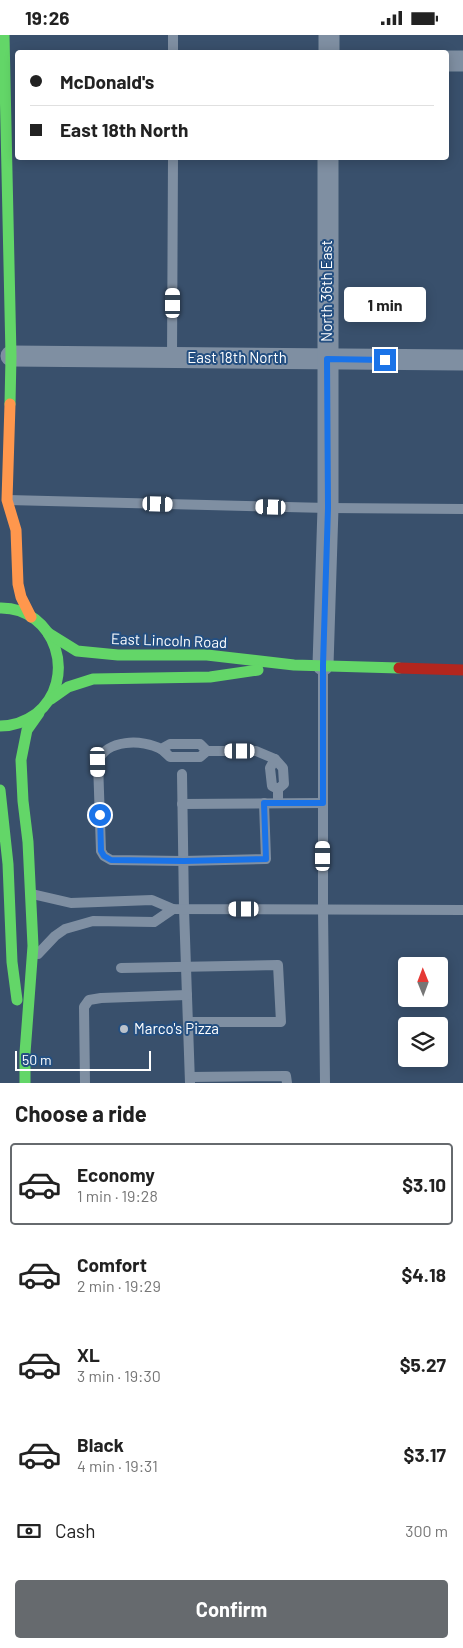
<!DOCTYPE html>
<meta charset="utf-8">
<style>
body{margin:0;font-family:Barlow,sans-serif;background:#f6f6f6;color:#222;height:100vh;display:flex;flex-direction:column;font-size:19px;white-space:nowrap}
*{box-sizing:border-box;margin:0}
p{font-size:16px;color:#767676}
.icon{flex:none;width:28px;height:28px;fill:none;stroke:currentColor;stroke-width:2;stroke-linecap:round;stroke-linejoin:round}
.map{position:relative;height:1048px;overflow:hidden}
.drawer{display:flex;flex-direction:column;background:#fff;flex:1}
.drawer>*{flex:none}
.top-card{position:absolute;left:15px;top:15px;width:434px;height:110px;border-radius:5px;box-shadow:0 2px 12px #0003;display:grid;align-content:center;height:110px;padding:0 15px;background:#fff}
.needle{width:32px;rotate:359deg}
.fabs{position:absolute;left:398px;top:922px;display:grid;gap:10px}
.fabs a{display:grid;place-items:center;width:50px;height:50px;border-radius:5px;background:#fff;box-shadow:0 2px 12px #0003;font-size:25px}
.scale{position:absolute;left:15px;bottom:12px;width:136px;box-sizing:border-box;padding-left:5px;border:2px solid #fff;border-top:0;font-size:14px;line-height:18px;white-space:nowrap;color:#fff;-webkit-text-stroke:4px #244f81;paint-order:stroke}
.end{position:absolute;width:22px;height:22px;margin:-11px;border:6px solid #1a73e8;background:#fff;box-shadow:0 0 0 2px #fff}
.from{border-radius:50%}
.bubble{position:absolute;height:35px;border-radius:5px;background:#fff;box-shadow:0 2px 12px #0003;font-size:16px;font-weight:700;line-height:35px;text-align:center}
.car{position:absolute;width:15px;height:30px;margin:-15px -8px;border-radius:6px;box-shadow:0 0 4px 1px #0007;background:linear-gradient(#fff 24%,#345 0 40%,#fff 0 76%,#345 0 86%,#fff 0)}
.top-card b{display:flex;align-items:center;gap:18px;height:48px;font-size:19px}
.top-card b+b{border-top:1px solid #e0e0e0}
.top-card i{width:12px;height:12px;background:#222}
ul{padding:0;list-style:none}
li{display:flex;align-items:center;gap:15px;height:82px;margin:0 10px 8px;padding:0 5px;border:2px solid transparent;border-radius:5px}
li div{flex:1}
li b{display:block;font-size:19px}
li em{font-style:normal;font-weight:700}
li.selected{border-color:#666a6e}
li>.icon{width:45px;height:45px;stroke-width:1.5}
h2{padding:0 15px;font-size:22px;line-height:60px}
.pay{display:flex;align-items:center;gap:12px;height:55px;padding:0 15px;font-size:19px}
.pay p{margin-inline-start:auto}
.button{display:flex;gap:10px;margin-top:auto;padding:10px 15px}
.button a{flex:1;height:58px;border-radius:5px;background:#666a6e;color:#fff;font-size:20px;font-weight:700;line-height:58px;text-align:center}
.status{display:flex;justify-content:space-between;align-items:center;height:35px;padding:0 25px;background:#fff;direction:ltr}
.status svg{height:14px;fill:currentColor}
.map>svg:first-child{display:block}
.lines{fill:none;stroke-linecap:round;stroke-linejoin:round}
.lane{stroke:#7f8fa2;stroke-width:10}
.street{stroke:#7f8fa2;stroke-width:21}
.fast{stroke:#63d668;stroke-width:11}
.slow{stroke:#ff974d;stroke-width:11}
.jam{stroke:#b3261e;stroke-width:11}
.route{stroke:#1a73e8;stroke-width:6}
.poi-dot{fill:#bac2cc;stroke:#244f81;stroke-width:2}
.labels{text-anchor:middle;stroke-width:4;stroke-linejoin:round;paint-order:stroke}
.street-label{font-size:15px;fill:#fff;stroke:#244f81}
.poi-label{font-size:15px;fill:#fff;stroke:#244f81;text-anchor:start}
</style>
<div class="status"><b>19:26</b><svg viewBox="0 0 49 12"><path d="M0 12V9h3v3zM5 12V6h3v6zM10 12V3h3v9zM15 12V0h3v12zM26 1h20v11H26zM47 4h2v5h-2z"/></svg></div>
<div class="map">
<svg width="463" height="1048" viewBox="0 0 463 1048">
<rect width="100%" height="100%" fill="#39506c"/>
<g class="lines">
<!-- lane -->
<g class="lane">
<polyline points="173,18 173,0"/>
<polyline points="172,323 173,122"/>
<polyline points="8,465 328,473 463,474"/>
<polyline points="323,633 323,874 325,1048"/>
<polyline points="161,714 170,709 200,709 207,716"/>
<polyline points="275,724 270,733 272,751 278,754"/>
<polyline points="182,739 184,874 190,1048"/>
<path d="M264,768l2,56 -83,2 -72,-1 -7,-4 -3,-5 -3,-89c7,-23 45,-23 63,-13 3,2 6,5 9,8h30l7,-6h49l19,8 8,9 1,16 -6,5v14"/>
<polyline points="182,769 323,768"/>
<polyline points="32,859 71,868 152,865 173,874 463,875"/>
<polyline points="38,919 55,901 65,894 93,886 154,887 173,874"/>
<polyline points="121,933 278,930 281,987 188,987"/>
<polyline points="190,1042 286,1041 287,1048"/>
<polyline points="85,1048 84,972 89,965 101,963 187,960"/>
</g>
<!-- street -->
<g class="street">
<polyline points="329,18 329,0"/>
<polyline points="446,26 463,26"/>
<polyline points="11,321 463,325"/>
<polyline points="323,630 328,473 328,122"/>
</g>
<!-- fast -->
<g class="fast">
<polyline points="4,0 11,321 10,369"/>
<path d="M0,573c56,-1 79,72 36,106 -11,8 -23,12 -36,12"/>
<polyline points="48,598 77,616 118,620 207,620 294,630 399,633"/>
<polyline points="51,664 68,652 93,644 210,642 258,635"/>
<polyline points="0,755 8,829 12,927 17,965"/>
<polyline points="25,1048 25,1018 33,911 28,807 23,766 21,725 27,695 39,678"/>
</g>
<!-- slow -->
<polyline class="slow" points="10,369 7,465 16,495 18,549 21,562 31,582"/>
<!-- jam -->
<polyline class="jam" points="399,633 463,635"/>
</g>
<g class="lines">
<!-- route -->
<polyline class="route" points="100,780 101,816 104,821 111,825 184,826 266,824 264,768 323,768 323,630 328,473 327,324 385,325"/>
</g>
<!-- markers -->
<circle class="poi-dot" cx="124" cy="994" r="5"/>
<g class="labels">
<!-- street labels -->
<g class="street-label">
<text transform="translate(327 256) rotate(-90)" y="5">North 36th East</text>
<text x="237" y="328">East 18th North</text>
<text transform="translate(169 606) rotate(2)" y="5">East Lincoln Road</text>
</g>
<!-- poi labels -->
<g class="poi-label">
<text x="134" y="999">Marco's Pizza</text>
</g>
</g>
</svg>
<div class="fabs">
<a><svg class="needle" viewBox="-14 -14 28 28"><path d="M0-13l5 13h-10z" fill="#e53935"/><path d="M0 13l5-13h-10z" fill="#767676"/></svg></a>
<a><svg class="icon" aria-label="layers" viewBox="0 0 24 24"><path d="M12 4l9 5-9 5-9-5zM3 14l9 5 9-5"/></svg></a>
</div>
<div class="scale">50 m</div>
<i class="end from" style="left:100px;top:780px"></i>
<i class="end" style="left:385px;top:325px"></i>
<div class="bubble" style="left:344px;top:252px;width:82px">1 min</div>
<i class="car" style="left:173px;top:268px;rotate:0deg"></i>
<i class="car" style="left:158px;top:469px;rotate:92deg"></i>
<i class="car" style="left:271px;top:472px;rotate:272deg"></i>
<i class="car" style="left:240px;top:716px;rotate:270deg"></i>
<i class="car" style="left:98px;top:727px;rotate:179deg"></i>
<i class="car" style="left:323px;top:821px;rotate:0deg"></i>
<i class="car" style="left:244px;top:874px;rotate:270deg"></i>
<div class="top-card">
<b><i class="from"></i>McDonald's</b>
<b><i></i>East 18th North</b>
</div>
</div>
<section class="drawer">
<h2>Choose a ride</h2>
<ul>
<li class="selected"><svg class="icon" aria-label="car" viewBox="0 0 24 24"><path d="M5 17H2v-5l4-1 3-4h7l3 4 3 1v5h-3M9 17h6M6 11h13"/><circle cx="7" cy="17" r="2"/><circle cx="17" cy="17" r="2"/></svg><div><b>Economy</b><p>1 min · 19:28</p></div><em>$3.10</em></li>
<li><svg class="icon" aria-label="car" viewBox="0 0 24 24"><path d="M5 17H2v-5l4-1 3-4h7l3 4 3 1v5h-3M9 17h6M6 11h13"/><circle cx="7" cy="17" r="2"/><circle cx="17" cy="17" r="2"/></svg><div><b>Comfort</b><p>2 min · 19:29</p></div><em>$4.18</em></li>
<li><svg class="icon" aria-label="car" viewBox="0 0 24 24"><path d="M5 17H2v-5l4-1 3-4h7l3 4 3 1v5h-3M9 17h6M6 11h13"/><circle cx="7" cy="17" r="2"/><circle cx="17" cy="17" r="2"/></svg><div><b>XL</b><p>3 min · 19:30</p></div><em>$5.27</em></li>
<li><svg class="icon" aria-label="car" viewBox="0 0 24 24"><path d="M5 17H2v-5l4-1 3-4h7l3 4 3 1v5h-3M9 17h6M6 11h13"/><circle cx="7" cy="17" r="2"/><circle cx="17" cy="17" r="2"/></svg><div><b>Black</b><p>4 min · 19:31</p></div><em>$3.17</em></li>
</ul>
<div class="pay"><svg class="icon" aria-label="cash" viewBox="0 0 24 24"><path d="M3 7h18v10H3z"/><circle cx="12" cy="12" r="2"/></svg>Cash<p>300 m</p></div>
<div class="button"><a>Confirm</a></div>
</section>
